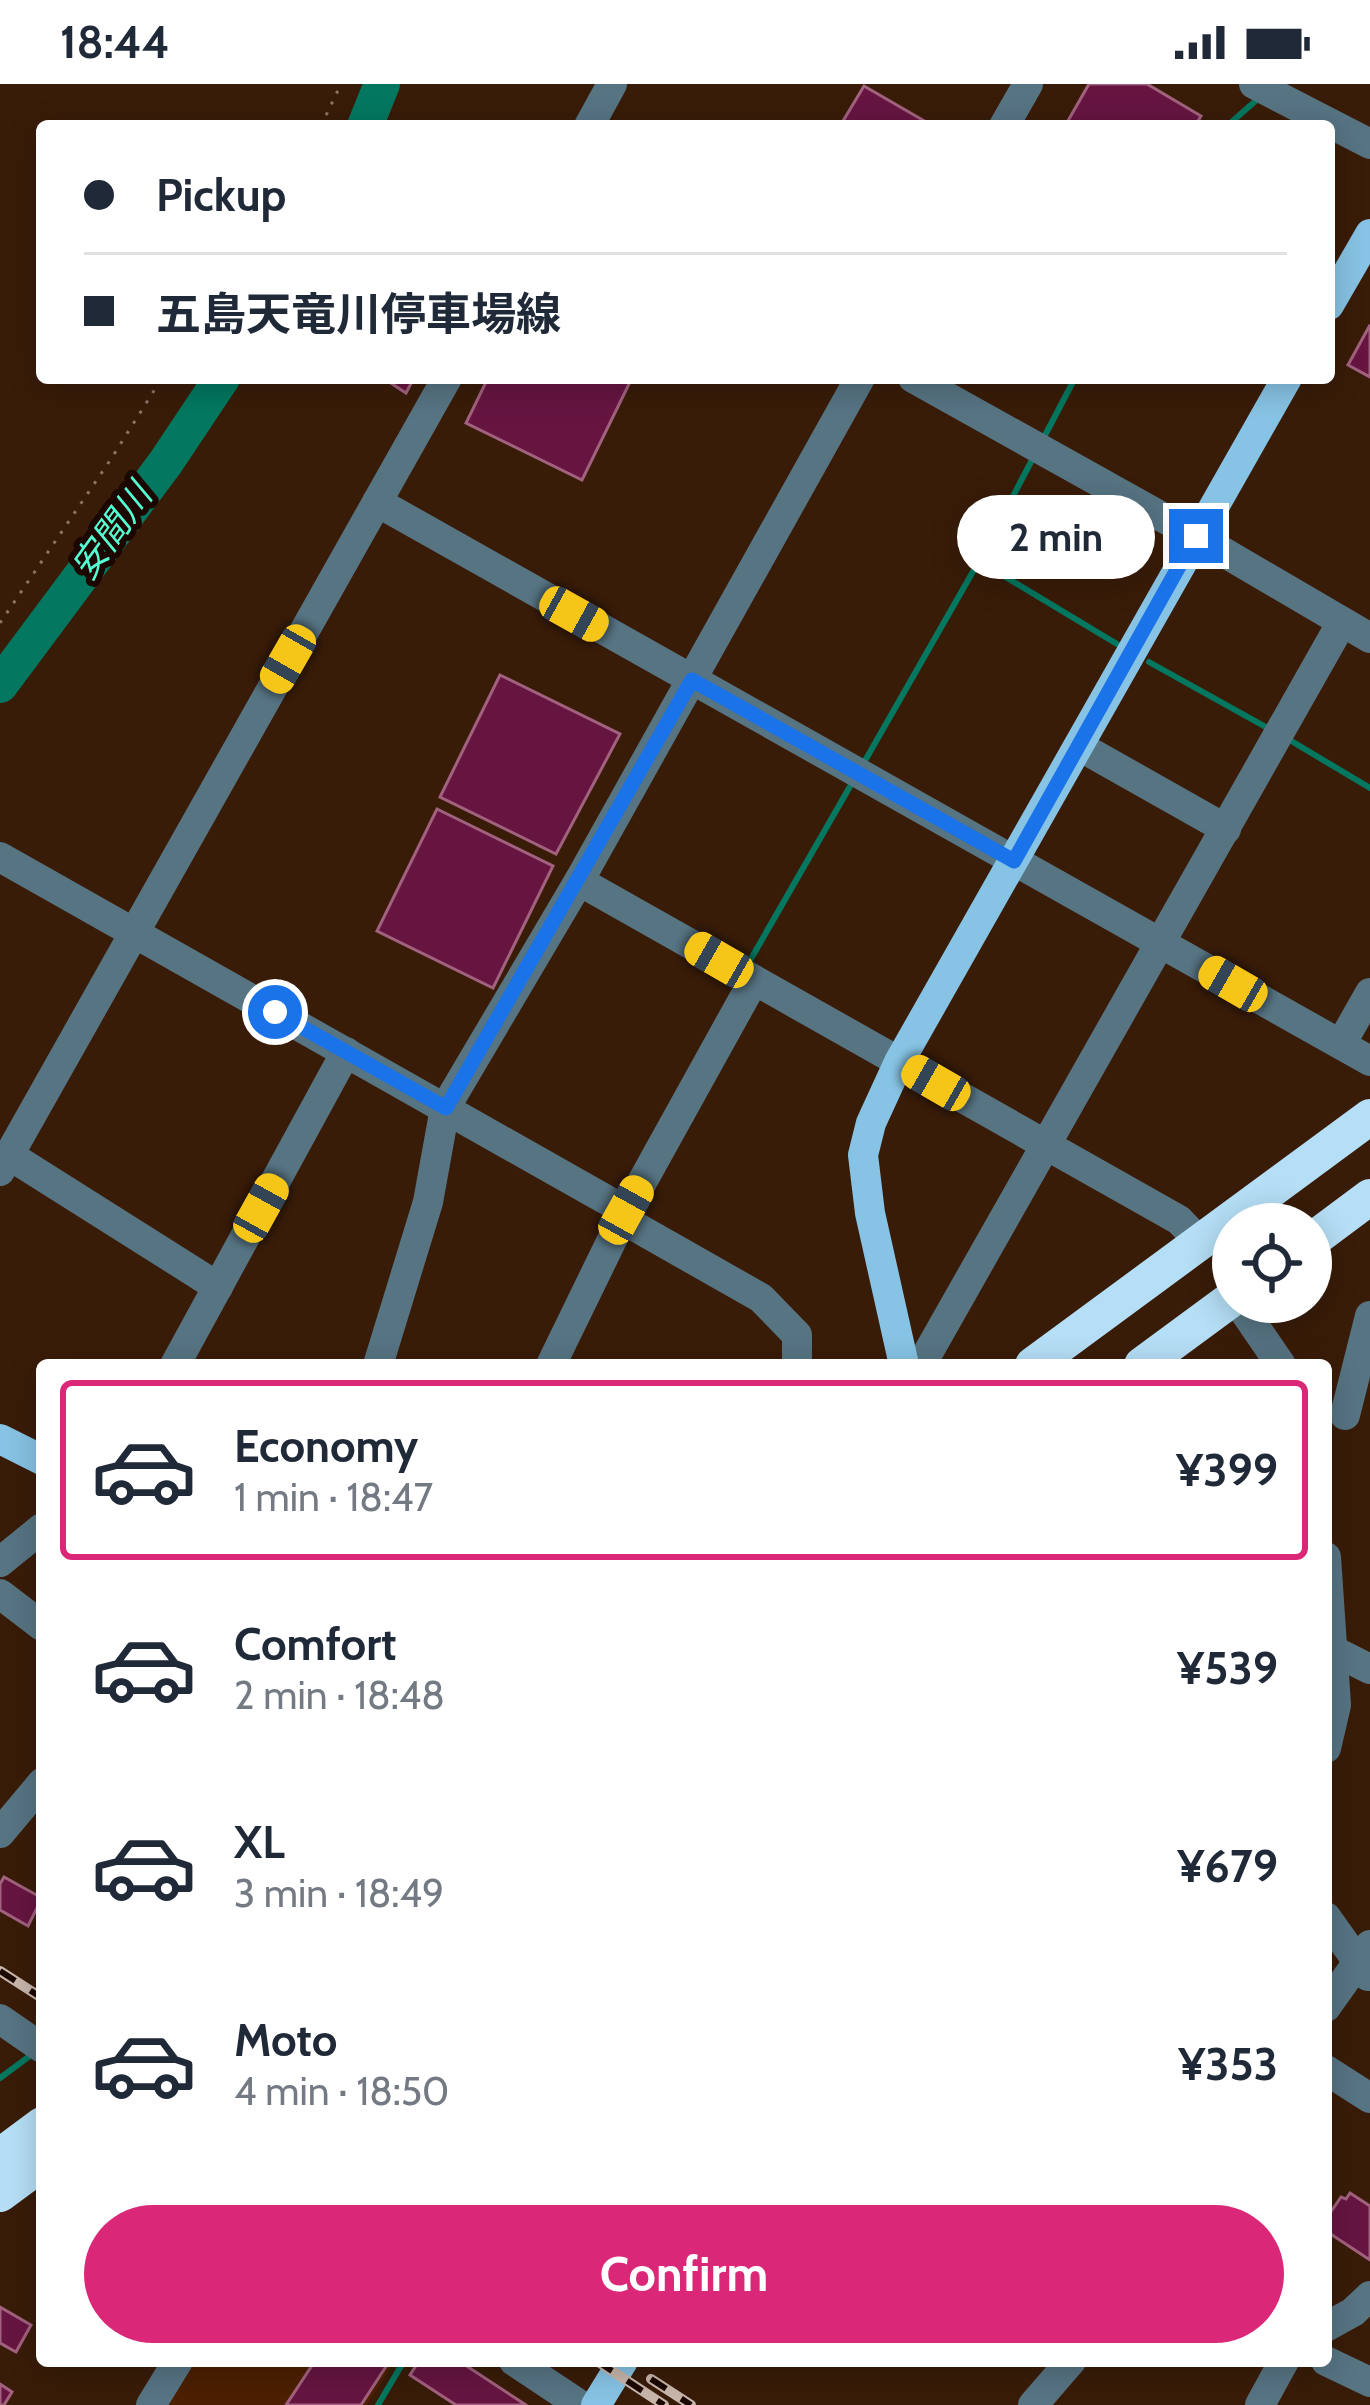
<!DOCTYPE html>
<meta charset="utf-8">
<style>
body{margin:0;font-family:Cabin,"Noto Sans JP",sans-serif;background:#f6f6f7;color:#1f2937;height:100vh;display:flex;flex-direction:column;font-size:45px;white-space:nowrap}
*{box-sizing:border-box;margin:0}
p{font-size:39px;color:#747a83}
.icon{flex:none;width:66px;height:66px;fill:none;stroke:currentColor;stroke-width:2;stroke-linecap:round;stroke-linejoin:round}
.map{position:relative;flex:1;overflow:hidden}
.details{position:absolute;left:36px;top:1275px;width:1296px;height:1008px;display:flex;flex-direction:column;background:#fff;border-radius:12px;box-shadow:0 6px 30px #0003}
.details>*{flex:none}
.hud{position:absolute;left:36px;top:36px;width:1299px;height:264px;border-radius:12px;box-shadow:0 6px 30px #0003;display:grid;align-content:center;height:264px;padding:0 48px;background:#fff}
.buttons{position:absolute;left:1212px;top:1119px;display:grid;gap:24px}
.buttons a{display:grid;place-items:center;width:120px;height:120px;border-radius:50%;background:#fff;box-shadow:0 6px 30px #0003;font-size:60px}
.end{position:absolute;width:54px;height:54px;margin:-27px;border:15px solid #1a73e8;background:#fff;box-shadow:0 0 0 6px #fff}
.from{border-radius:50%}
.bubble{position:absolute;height:84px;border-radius:42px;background:#fff;box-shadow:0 6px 30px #0003;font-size:39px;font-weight:800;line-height:84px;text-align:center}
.car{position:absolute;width:36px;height:72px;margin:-36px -18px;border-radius:15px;box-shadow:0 0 9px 3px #0007;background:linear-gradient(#f5c518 24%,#345 0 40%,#f5c518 0 76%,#345 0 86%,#f5c518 0)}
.hud b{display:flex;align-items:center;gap:42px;height:114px;font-size:45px}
.hud b+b{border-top:3px solid #e0e1e3}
.hud i{width:30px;height:30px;background:#1f2937}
ul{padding:21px 0 0;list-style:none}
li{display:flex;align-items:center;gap:36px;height:180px;margin:0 24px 18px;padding:0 24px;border:6px solid transparent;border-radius:12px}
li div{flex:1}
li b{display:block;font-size:45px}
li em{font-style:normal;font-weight:800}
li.active{border-color:#db2777}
li>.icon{width:108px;height:108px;stroke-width:1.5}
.primary-button{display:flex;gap:24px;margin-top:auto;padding:24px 48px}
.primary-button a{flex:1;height:138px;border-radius:72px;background:#db2777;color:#fff;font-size:48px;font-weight:800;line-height:138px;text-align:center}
.status{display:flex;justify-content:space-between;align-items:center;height:84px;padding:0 60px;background:#fff;direction:ltr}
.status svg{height:33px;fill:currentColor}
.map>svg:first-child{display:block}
.built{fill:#4c2000}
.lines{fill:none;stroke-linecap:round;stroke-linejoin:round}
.stream{stroke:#03775f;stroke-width:6}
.river{stroke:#03775f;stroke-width:36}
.building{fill:#661541;stroke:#a2617e;stroke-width:3}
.path{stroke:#8b7566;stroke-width:3;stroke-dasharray:3 9;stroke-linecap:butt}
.minor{stroke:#577483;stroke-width:30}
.major{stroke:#87c3e4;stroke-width:30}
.highway{stroke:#b5dff6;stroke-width:36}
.rail-casing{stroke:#c8b6ab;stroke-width:10}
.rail{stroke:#1c0700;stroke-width:6;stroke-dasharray:18;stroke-linecap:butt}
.route{stroke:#1a73e8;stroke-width:15}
.labels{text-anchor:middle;stroke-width:12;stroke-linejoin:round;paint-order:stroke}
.water-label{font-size:36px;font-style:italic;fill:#55ffd4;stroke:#1c0700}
</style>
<div class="status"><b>18:44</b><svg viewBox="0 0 49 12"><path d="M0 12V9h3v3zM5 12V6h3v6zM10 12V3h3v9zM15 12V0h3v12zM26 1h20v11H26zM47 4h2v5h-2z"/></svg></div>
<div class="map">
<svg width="1370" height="2321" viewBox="0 0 1370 2321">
<rect width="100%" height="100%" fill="#391c08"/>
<!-- built -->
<polygon class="built" points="186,2277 395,2277 367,2321 157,2321"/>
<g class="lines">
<!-- stream -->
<g class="stream">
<polyline points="1227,42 1260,13"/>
<polyline points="1042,357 1075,294"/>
<polyline points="979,477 1117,560"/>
<polyline points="1149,578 1271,646"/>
<polyline points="1288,655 1370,704"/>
<polyline points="862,682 979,477 1033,374"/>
<polyline points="748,880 852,699"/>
<polyline points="0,1994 31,1971"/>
<polyline points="378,2321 404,2277"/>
</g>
<!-- river -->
<g class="river">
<polyline points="365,42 382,0"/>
<polyline points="0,601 166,378 222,294"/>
</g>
</g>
<!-- building -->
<g class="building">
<polygon points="1089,0 1147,0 1201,32 1195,42 1065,42"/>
<polygon points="864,2 933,42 840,42"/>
<polygon points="1370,241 1370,293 1348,281"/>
<polygon points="383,294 414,294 406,309"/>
<polygon points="488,294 632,294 582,396 466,339"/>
<polygon points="500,591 620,650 556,770 440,713"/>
<polygon points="437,725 553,782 493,904 377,847"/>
<polygon points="4,1793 42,1814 28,1842 0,1826 0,1800"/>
<polygon points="1350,2109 1370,2122 1370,2176 1326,2147 1326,2135 1341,2113 1346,2115"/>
<polygon points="0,2223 31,2241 16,2268 0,2259"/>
<polygon points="315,2277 381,2277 387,2281 361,2321 286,2321"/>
<polygon points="419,2277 459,2277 526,2321 456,2321 410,2291"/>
<polygon points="0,2300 12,2308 4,2321 0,2321"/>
</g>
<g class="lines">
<!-- path -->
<g class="path">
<polyline points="321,42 341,0"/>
<polyline points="0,539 111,375 162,294"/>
</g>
<!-- minor -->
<g class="minor">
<polyline points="1254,0 1370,60"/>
<polyline points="589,42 612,0"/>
<polyline points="1004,42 1028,0"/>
<polyline points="913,294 1196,452 1370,554"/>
<polyline points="377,418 1370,977"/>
<polyline points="1079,662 1226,745"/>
<polyline points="0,773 626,1127"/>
<polyline points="579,797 1179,1136 1200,1158"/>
<polyline points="1341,960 1370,909"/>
<polyline points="9,1071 218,1203"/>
<polyline points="0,1087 447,294"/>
<polyline points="622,1135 761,1214 797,1251 797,1281"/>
<polyline points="1238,1218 1281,1281"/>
<polyline points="175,1281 346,968"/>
<polyline points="378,1281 428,1118 445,1024 579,797 860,294"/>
<polyline points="551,1281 626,1127 754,896"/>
<polyline points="921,1281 1342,538"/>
<polyline points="1345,1331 1370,1232"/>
<polyline points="1326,1473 1336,1621 1326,1664"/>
<polyline points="0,1478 42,1444"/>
<polyline points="0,1510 42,1542"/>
<polyline points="1332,1566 1370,1585"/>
<polyline points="0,1749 42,1699"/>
<polyline points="1326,1833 1368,1892"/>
<polyline points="1326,1923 1370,1861"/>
<polyline points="0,1935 42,1964"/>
<polyline points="1326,1986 1370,2014"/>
<polyline points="1326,2243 1353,2228 1370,2212"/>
<polyline points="514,2277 580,2321"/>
<polyline points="1326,2277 1370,2298"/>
<polyline points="151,2321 178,2277"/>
<polyline points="1033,2321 1071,2277"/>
<polyline points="1260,2321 1284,2277"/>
</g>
<!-- major -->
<g class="major">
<polyline points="1329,221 1370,150"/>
<polyline points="904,1281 870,1129 863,1071 871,1039 899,978 1287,294"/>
<polyline points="0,1355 42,1376"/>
<polyline points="596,2321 623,2277"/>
</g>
<!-- highway -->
<g class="highway">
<polyline points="1311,1157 1370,1113"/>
<polyline points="1033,1281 1370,1033"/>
<polyline points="1142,1281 1233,1214"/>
<polyline points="0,2072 42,2041"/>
<polyline points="0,2110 42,2079"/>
</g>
<defs>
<g id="rail">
<polyline points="0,1887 42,1914"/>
<polyline points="597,2277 664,2321"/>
<polyline points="651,2295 691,2321"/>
</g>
</defs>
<!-- rail casing -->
<use href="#rail" class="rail-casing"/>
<!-- rail -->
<use href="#rail" class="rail"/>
</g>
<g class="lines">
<!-- route -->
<polyline class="route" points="275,928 446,1024 692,596 1014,777 1196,452"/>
</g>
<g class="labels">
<!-- water labels -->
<g class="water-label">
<text transform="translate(111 447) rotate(-54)" y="13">安間川</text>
</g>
</g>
</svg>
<div class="buttons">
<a><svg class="icon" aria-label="locate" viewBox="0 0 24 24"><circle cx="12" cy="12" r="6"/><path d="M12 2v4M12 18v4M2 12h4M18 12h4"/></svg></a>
</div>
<i class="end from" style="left:275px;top:928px"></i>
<i class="end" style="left:1196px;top:452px"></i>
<div class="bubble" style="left:957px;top:411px;width:198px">2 min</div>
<i class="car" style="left:574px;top:530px;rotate:119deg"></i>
<i class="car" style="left:288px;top:575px;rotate:210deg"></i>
<i class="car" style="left:719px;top:876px;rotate:300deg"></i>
<i class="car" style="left:1233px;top:900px;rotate:300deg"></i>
<i class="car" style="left:936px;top:999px;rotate:300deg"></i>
<i class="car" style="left:261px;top:1124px;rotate:29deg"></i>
<i class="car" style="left:626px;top:1126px;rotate:29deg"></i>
<div class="hud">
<b><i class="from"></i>Pickup</b>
<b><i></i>五島天竜川停車場線</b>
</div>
<section class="details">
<ul>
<li class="active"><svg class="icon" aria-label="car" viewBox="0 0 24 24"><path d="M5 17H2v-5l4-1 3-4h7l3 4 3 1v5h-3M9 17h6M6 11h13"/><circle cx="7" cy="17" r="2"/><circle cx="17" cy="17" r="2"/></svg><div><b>Economy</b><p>1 min · 18:47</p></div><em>¥399</em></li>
<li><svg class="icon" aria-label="car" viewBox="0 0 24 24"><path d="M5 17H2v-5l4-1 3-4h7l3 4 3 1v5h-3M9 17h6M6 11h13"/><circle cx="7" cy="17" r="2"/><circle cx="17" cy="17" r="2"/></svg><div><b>Comfort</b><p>2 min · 18:48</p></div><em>¥539</em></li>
<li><svg class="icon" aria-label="car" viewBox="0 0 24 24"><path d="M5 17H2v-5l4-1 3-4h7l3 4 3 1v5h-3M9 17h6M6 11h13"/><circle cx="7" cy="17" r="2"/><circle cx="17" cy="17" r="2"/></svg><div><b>XL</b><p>3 min · 18:49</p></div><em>¥679</em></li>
<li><svg class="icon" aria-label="car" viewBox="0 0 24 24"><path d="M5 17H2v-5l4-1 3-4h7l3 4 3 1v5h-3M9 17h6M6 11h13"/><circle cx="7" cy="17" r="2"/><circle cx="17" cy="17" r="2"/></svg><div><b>Moto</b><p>4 min · 18:50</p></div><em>¥353</em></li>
</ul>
<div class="primary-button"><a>Confirm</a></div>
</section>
</div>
